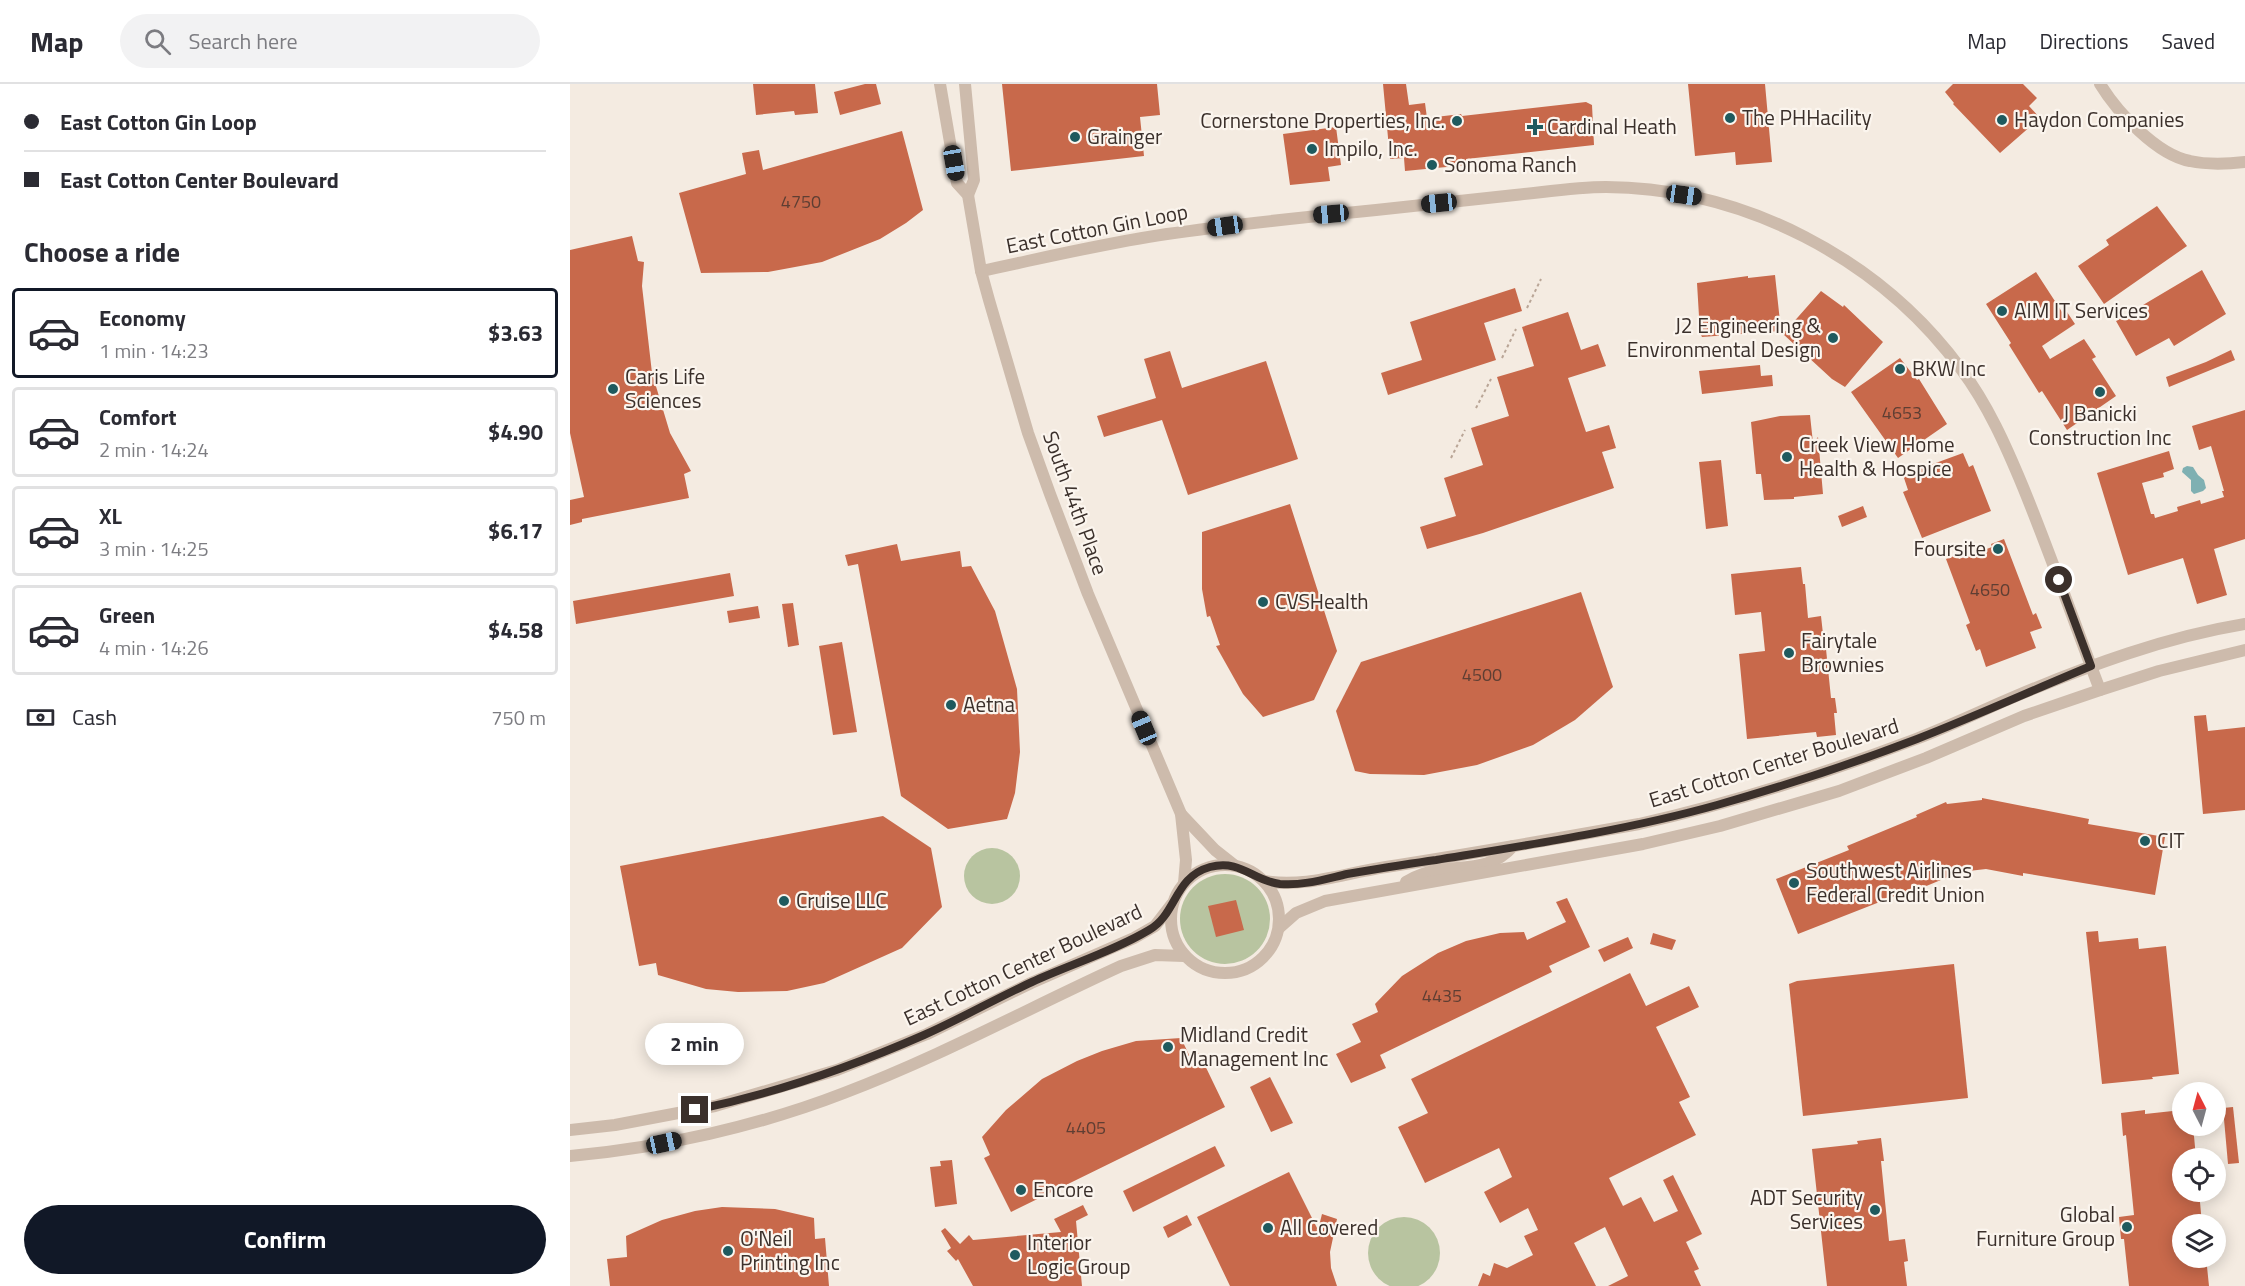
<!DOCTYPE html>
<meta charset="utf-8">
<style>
body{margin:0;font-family:"Titillium Web",sans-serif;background:#f2f2f3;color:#2b2b33;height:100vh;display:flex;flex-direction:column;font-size:22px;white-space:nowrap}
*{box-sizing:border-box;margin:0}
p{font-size:20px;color:#7c7c81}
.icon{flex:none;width:33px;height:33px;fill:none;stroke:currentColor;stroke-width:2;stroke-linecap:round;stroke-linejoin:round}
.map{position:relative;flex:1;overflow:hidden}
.details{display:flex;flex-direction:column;background:#fff;width:570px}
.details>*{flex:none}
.hud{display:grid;align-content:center;height:132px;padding:0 24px;background:#fff}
.needle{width:39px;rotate:354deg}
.fabs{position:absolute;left:1602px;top:998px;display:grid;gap:12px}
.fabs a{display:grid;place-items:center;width:54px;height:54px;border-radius:50%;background:#fff;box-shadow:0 3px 15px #0003;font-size:30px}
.end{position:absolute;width:27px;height:27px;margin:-14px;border:8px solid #3b302b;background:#fff;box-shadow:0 0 0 3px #fff}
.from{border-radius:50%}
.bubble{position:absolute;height:42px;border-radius:21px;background:#fff;box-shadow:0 3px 15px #0003;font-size:20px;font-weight:700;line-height:42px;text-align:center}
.car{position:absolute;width:18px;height:36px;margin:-18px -9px;border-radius:8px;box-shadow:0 0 4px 2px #0007;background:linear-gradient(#222 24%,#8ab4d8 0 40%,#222 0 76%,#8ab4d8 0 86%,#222 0)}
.hud b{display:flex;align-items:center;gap:21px;height:57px;font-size:22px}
.hud b+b{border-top:2px solid #e1e1e2}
.hud i{width:15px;height:15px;background:#2b2b33}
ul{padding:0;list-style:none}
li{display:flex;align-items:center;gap:18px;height:90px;margin:0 12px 9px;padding:0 12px;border:3px solid #e1e1e2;border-radius:6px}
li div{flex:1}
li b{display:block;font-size:22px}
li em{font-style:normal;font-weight:700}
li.selected{border-color:#111827}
li>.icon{width:54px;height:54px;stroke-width:1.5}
h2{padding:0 24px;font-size:27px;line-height:72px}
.pay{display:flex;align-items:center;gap:15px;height:66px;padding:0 24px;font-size:22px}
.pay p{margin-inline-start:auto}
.cta{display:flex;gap:12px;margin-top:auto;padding:12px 24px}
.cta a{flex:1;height:69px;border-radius:36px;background:#111827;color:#fff;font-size:24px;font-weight:700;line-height:69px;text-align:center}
header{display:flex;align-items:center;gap:36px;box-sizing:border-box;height:84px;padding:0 30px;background:#fff;border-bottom:2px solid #e1e1e2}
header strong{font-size:28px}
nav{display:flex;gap:33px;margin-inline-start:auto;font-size:21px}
.search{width:420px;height:54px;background:#f2f2f3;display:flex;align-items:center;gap:15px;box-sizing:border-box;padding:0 21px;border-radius:33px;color:#7c7c81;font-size:22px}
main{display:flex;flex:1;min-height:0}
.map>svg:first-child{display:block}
.green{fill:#b8c4a0}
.water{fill:#7fb0b2}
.building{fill:#c8694b}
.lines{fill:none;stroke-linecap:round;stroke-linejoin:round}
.path{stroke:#b9a596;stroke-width:2;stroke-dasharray:3 3;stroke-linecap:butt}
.minor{stroke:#cdbbac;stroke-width:12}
.route{stroke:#3b302b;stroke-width:8}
.poi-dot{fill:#1f5a5e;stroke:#fbf5ee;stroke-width:2}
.labels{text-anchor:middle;stroke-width:4.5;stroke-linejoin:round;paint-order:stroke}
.number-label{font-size:18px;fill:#5e3e33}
.poi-label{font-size:21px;fill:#3b302b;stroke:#fbf5ee;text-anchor:start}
.street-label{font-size:21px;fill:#3b302b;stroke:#fbf5ee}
</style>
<header>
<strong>Map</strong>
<div class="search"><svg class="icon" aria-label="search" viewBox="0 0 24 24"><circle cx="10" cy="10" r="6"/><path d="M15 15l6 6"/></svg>Search here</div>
<nav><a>Map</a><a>Directions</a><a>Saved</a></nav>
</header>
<main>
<section class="details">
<div class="hud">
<b><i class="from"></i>East Cotton Gin Loop</b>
<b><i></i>East Cotton Center Boulevard</b>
</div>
<h2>Choose a ride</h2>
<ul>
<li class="selected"><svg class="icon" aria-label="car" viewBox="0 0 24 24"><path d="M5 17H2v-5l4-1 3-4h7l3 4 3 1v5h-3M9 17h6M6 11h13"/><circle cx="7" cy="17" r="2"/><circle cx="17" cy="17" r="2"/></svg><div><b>Economy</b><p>1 min · 14:23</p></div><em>$3.63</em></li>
<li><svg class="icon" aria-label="car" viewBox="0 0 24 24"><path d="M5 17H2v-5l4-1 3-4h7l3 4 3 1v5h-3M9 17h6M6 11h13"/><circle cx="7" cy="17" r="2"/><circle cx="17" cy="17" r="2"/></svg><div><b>Comfort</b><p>2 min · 14:24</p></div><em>$4.90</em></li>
<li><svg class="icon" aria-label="car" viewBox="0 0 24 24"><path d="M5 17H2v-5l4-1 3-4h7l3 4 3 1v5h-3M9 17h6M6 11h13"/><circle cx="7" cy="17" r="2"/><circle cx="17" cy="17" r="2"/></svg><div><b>XL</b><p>3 min · 14:25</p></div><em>$6.17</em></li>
<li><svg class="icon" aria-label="car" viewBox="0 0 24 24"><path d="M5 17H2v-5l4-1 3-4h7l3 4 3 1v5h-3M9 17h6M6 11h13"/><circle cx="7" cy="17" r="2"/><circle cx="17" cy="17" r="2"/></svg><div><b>Green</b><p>4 min · 14:26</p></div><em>$4.58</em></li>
</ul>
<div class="pay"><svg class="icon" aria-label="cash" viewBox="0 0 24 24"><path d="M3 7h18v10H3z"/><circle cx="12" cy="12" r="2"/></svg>Cash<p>750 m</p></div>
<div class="cta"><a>Confirm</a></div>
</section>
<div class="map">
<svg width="1675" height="1202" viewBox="0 0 1675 1202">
<rect width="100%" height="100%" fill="#f4ebe1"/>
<!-- green -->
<g class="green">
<circle cx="422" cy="792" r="28"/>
<circle cx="655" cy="835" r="45"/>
<circle cx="834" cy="1169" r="36"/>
</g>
<!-- water -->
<polygon class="water" points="1617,382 1623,383 1628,391 1634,396 1636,404 1633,407 1624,410 1621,407 1621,396 1612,388 1613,384"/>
<!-- building -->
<g class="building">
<polygon points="183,0 245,0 248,29 225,31 224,27 186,31"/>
<polygon points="295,0 306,0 311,20 270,31 264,8"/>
<polygon points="432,0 587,0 590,31 570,33 574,72 441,87"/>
<polygon points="813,0 836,0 839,21 855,19 857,34 891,30 892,32 1016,18 1022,21 1024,61 896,75 897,81 835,87 834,74 820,75"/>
<polygon points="1118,0 1195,0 1202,78 1166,81 1165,68 1125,72"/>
<polygon points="1383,0 1453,0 1467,14 1459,22 1470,34 1430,69 1383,20 1384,19 1375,8"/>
<polygon points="766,43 771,81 758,83 760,97 720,101 713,50"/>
<polygon points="332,47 353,126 336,139 310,155 252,178 198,188 131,189 109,109 176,90 172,69 189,66 193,86"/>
<polygon points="1587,122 1617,162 1534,220 1508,182 1539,161 1536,156"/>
<polygon points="62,152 68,177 74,178 72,202 82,289 100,349 121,387 114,390 119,414 12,435 12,438 0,441 0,416 14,413 0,349 0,166"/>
<polygon points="1632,186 1656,230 1604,262 1599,254 1566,272 1546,237"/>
<polygon points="1466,188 1492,228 1495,225 1505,240 1472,262 1480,275 1514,255 1526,273 1522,275 1546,312 1497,346 1472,307 1469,309 1439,261 1441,259 1416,220"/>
<polygon points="1205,191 1211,247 1132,253 1130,249 1127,199 1178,192 1178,194"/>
<polygon points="945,204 952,227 914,239 926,276 818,311 811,289 852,276 840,238"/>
<polygon points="1251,207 1273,223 1274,221 1313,258 1275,303 1262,295 1213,250"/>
<polygon points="998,228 1011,266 1028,260 1036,282 998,294 1016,348 1039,341 1046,364 1032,368 1044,404 913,449 857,465 850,443 886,432 874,394 913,381 901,344 939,332 927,293 964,282 952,243"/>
<polygon points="1661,266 1665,276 1599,303 1596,293 1636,278"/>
<polygon points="600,267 612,304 696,277 728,375 618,411 592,336 534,353 527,332 586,314 574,275"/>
<polygon points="1330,274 1347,296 1349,295 1377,340 1328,374 1281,308"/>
<polygon points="1190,281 1191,292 1202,291 1203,302 1132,310 1129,287"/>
<polygon points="1675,326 1675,455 1644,465 1657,511 1627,520 1613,474 1558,491 1527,389 1599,367 1604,385 1593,389 1594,393 1572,399 1581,430 1584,430 1585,434 1608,427 1607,423 1630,416 1631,420 1654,413 1652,407 1654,407 1641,362 1629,366 1622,342"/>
<polygon points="1240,331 1243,359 1248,353 1253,410 1224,413 1224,415 1194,416 1191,390 1186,390 1181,338 1210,332"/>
<polygon points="1393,369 1399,383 1403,381 1421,427 1352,454 1333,408 1338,406 1333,391"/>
<polygon points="1151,376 1158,442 1136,445 1129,378"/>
<polygon points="720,420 767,567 744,616 693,633 673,610 646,562 650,561 640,532 637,533 632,505 632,448"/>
<polygon points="1293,422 1297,433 1272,443 1268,432"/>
<polygon points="1434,455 1463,531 1466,529 1472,544 1460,548 1466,564 1416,583 1410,565 1406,567 1396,541 1400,539 1376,475 1387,471 1389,475 1422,463 1421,460"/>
<polygon points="327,460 331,477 390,467 392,483 401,482 425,527 447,605 450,668 445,709 437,735 378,745 331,712 288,480 278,482 275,471"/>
<polygon points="1231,483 1233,500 1235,500 1238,534 1251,532 1253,550 1257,550 1258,565 1256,565 1261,614 1265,614 1267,629 1264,629 1266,651 1247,653 1246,648 1177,655 1169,570 1195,567 1191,528 1165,531 1161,490"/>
<polygon points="160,489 164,512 6,540 3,517"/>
<polygon points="1011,508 1043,603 1005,636 963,661 907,681 854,691 800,690 785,687 766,627 791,578"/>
<polygon points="223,519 229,561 218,563 212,520"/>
<polygon points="188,522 190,534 159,539 157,527"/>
<polygon points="272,558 287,648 263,651 249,562"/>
<polygon points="1636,631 1638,647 1675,643 1675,726 1633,730 1624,632"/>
<polygon points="1412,714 1519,735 1518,740 1595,753 1585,811 1453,789 1453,792 1416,785 1390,788 1354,803 1353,801 1228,850 1206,795 1279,766 1277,762 1347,733 1346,731 1376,718 1377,720 1412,716"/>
<polygon points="313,732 361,764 372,823 332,864 254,899 217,907 168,908 136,905 88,891 86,879 69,882 50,782"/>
<polygon points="997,814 1020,863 979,882 982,888 810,971 816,984 781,999 766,970 791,958 782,940 808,928 805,920 832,892 868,869 896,857 930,849 954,848 957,856 996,838 986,818"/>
<polygon points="666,816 674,846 646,853 638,822"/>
<polygon points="1528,847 1529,858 1568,854 1569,865 1596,862 1609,990 1582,993 1583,995 1532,1000 1516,848"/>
<polygon points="1083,849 1106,856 1102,866 1080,860"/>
<polygon points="1058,853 1063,864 1034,878 1028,866"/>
<polygon points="1384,880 1398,1014 1233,1032 1219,900 1227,897"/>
<polygon points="1060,889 1076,922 1119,902 1129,923 1086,943 1120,1013 1109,1018 1126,1051 1039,1094 1053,1122 1071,1113 1084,1138 1108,1127 1093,1096 1103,1091 1132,1150 1116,1158 1129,1185 1124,1187 1131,1202 1038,1202 1058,1192 1035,1143 1004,1159 1026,1202 908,1202 913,1189 920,1192 924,1179 937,1184 963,1171 954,1152 968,1146 958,1124 930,1139 914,1108 942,1093 929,1064 855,1099 828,1043 858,1029 841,995"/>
<polygon points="611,954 620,973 629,969 655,1023 441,1128 414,1074 420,1071 412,1053 436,1026 472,995 507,977 532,967 566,957"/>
<polygon points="700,993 723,1039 701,1048 680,1003"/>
<polygon points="1663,1023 1669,1079 1658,1080 1653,1024"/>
<polygon points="1575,1026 1575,1030 1612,1026 1612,1041 1623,1041 1626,1074 1612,1074 1612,1107 1629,1107 1632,1140 1612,1140 1612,1173 1636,1173 1639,1202 1559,1202 1554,1155 1551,1155 1549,1133 1564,1131 1556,1051 1553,1052 1551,1029"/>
<polygon points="1311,1054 1314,1077 1311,1077 1319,1157 1335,1155 1338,1177 1334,1178 1337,1202 1257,1202 1242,1065 1288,1060 1287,1057"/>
<polygon points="645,1062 655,1082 563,1128 553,1107"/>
<polygon points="382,1076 387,1120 365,1123 360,1083 371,1082 370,1077"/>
<polygon points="719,1088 748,1146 752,1130 767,1135 760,1168 761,1184 767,1202 660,1202 627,1133"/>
<polygon points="513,1121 518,1131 506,1137 512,1202 403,1202 388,1175 386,1177 377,1167 381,1164 371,1147 375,1144 390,1160 399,1151 403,1156 491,1148 484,1135"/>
<polygon points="152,1123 205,1125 244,1134 245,1155 255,1154 259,1202 40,1202 37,1175 57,1173 56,1152 92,1136 125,1127"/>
<polygon points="617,1131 622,1141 598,1154 593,1143"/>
</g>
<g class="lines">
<!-- path -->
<g class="path">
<polyline points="957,224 971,195"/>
<polyline points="932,274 946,245"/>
<polyline points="906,324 921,295"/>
<polyline points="881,374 895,346"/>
</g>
<!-- minor -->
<g class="minor">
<polyline points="370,0 387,99 398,111 411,187 419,216 458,349 480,410 518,510 611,730 616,776 614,799"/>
<polyline points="395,0 404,96 398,111"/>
<path d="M1530,0c17,28 57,71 90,77 18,4 37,3 55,1"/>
<path d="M411,187c62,-13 124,-28 186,-37 69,-10 139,-17 209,-24 46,-5 93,-10 139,-15 30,-3 61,-8 91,-8 138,1 273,71 355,182 27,36 45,77 62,118 27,66 51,135 77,203"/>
<polyline points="611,730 645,766 664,781"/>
<circle cx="655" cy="835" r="54"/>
<path d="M694,797c42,7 80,-8 122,-14 84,-13 169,-28 253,-43 94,-21 187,-51 277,-85 34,-13 67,-29 100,-43 74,-31 150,-59 229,-72"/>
<path d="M836,798c5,-3 11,-6 17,-8 31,-11 65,1 90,-28"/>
<polyline points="709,844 726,829 755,817 1073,760 1150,742 1269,707 1356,674 1454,632 1530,606 1589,587 1675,566"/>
<polyline points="0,1046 45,1041 145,1022 267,986 357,950 461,899 564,854 585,842 602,820"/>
<path d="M0,1072c91,-8 189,-30 274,-63 95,-36 185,-85 277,-127l34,-11 29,1"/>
</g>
</g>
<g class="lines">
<!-- route -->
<path class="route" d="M125,1026c78,-16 156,-43 229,-75 36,-16 71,-36 108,-53 37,-17 82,-31 117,-52 28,-16 25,-53 61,-63 31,-8 43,14 70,17 23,2 45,-5 67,-10 30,-5 60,-10 89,-14 92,-15 192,-30 281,-55 67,-19 135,-41 200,-66 59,-23 116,-49 174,-73l-32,-86"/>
</g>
<!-- markers -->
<g class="poi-dot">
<circle cx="1160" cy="34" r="6"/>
<circle cx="1432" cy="36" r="6"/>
<circle cx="887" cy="37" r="6"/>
<path d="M962 34h6v6h6v6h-6v6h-6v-6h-6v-6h6z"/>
<circle cx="505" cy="53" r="6"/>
<circle cx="742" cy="65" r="6"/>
<circle cx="862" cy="81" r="6"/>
<circle cx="1432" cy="227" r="6"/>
<circle cx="1263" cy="254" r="6"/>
<circle cx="1330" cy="285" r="6"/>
<circle cx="43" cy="305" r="6"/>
<circle cx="1530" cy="308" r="6"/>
<circle cx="1217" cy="373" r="6"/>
<circle cx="1428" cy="465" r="6"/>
<circle cx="693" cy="518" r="6"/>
<circle cx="1219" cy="569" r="6"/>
<circle cx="381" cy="621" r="6"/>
<circle cx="1575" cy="757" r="6"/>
<circle cx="1224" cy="799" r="6"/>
<circle cx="214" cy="817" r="6"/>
<circle cx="598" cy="963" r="6"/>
<circle cx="451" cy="1106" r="6"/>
<circle cx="1305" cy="1126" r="6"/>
<circle cx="1557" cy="1143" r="6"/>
<circle cx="698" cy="1144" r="6"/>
<circle cx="158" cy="1167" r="6"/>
<circle cx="445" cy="1171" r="6"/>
</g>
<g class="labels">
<!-- number labels -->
<g class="number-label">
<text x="231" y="124">4750</text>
<text x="1332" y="335">4653</text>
<text x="1420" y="512">4650</text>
<text x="912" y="597">4500</text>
<text x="872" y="918">4435</text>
<text x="516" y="1050">4405</text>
</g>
<!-- poi labels -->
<g class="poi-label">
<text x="1172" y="41">The PHHacility</text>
<text x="1444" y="43">Haydon Companies</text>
<text x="875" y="44" text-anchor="end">Cornerstone Properties, Inc.</text>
<text x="977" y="50">Cardinal Heath</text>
<text x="517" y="60">Grainger</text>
<text x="754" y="72">Impilo, Inc.</text>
<text x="874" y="88">Sonoma Ranch</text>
<text x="1444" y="234">AIM IT Services</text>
<text x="1251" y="249" text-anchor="end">J2 Engineering &amp;<tspan x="1251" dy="24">Environmental Design</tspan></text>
<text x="1342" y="292">BKW Inc</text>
<text x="55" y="300">Caris Life<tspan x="55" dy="24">Sciences</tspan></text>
<text x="1530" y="337" text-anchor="middle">J Banicki<tspan x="1530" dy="24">Construction Inc</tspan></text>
<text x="1229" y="368">Creek View Home<tspan x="1229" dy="24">Health &amp; Hospice</tspan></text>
<text x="1416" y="472" text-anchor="end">Foursite</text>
<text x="705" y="525">CVSHealth</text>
<text x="1231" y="564">Fairytale<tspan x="1231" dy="24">Brownies</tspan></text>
<text x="393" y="628">Aetna</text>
<text x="1587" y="764">CIT</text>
<text x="1236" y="794">Southwest Airlines<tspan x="1236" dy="24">Federal Credit Union</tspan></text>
<text x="226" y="824">Cruise LLC</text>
<text x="610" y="958">Midland Credit<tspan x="610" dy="24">Management Inc</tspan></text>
<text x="463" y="1113">Encore</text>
<text x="1293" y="1121" text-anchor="end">ADT Security<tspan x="1293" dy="24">Services</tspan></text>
<text x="1545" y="1138" text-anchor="end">Global<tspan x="1545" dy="24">Furniture Group</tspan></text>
<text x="710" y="1151">All Covered</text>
<text x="170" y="1162">O'Neil<tspan x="170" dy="24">Printing Inc</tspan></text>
<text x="457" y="1166">Interior<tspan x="457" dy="24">Logic Group</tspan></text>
</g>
<!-- street labels -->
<g class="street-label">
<text transform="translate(527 145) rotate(-11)" y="7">East Cotton Gin Loop</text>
<text transform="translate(505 419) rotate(70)" y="7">South 44th Place</text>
<text transform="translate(1204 679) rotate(-17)" y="7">East Cotton Center Boulevard</text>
<text transform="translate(453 881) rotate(-25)" y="7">East Cotton Center Boulevard</text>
</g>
</g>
</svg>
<div class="fabs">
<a><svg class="needle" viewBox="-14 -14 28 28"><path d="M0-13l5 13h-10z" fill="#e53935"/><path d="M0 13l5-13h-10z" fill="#7c7c81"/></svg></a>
<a><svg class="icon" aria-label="locate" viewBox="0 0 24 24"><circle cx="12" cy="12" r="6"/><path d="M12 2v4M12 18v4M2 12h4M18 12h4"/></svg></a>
<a><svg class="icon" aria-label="layers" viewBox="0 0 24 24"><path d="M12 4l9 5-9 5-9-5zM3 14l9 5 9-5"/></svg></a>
</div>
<i class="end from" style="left:1489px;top:496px"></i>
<i class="end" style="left:125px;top:1026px"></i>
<div class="bubble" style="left:75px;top:939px;width:99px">2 min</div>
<i class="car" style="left:384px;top:79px;rotate:170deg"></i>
<i class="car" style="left:1114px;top:111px;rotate:98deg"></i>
<i class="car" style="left:869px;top:119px;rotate:264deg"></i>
<i class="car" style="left:761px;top:130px;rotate:265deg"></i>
<i class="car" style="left:655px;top:142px;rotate:262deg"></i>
<i class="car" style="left:574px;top:644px;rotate:337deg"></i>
<i class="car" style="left:94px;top:1059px;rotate:78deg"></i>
</div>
</main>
